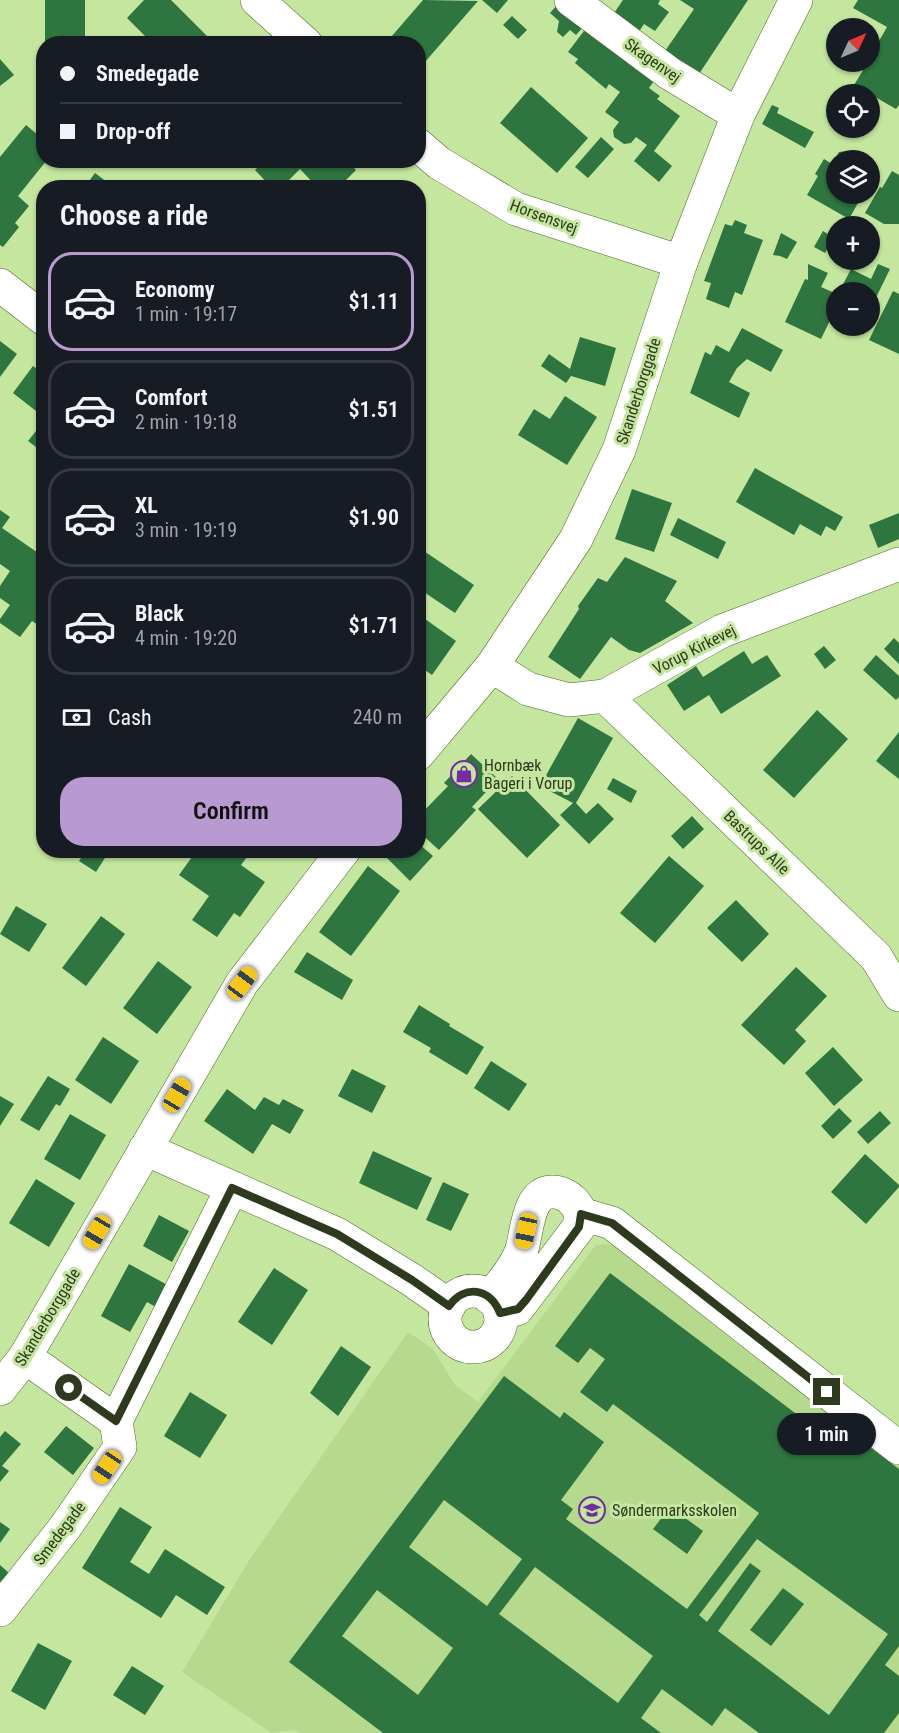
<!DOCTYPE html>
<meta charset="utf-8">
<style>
body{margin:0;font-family:"Roboto Condensed",sans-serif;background:#20242c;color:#f1f3f6;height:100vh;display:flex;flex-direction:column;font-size:22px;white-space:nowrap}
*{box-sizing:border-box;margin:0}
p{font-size:20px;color:#9ea1a6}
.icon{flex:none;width:33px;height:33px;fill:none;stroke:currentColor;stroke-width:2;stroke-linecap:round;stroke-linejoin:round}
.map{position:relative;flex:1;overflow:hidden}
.panel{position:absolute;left:36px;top:180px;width:390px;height:678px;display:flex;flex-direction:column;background:#171b24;border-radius:24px;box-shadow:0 2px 4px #0004}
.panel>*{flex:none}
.top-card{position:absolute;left:36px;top:36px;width:390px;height:132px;border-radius:24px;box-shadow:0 2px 4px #0004;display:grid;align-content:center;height:132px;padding:0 24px;background:#171b24}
.needle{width:39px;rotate:46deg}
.tools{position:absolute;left:826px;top:18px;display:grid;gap:12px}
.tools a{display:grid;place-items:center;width:54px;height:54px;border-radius:50%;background:#171b24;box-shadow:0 2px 4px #0004;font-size:30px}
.end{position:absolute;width:27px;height:27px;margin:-14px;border:8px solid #2d3a1e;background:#fff;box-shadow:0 0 0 3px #fff}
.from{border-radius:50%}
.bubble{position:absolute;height:42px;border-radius:21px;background:#171b24;box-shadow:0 2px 4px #0004;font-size:20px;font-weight:600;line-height:42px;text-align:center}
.car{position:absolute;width:18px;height:36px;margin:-18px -9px;border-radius:8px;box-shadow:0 0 4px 2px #0007;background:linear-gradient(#f5c518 24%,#345 0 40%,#f5c518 0 76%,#345 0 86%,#f5c518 0)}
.top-card b{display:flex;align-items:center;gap:21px;height:57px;font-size:22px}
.top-card b+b{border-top:2px solid #363941}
.top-card i{width:15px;height:15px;background:#f1f3f6}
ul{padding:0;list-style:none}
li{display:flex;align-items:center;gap:18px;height:99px;margin:0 12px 9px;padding:0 12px;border:3px solid #363941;border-radius:24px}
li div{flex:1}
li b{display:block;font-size:22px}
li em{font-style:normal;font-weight:600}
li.current{border-color:#b99ad0}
li>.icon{width:54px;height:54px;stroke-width:1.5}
h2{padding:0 24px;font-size:27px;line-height:72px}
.pay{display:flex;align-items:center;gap:15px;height:66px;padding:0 24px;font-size:22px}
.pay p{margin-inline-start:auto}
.primary-button{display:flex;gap:12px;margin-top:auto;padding:12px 24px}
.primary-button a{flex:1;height:69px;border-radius:24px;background:#b99ad0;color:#111;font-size:24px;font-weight:600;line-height:69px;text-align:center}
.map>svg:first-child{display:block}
.built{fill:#b5da8d}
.building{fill:#2e753f;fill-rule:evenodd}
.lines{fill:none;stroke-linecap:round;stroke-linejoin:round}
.minor-casing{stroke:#4d6927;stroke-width:34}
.minor{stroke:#fff;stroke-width:33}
.route{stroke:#2d3a1e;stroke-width:8}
.labels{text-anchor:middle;stroke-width:6;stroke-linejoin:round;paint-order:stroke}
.street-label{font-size:16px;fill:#2d3a1e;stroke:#c4e69f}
.poi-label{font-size:16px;fill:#2d3a1e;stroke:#c4e69f;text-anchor:start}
</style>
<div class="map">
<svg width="899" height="1733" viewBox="0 0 899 1733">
<rect width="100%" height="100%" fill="#c4e69f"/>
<!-- built -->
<polygon class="built" points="605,1244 614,1245 899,1460 899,1733 300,1733 295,1730 272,1733 182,1672 250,1559 408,1332 433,1349 455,1385 478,1402 595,1246"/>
<!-- building -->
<g class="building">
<rect x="45" y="0" width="40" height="44"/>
<polygon points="144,0 171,0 215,44 153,44 127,18"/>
<polygon points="423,0 478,1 418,70 418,44 385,44"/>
<polygon points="482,0 508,0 497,13"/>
<polygon points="623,0 660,0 658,4 669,12 655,31 644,24 636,36 610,19"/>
<polygon points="680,0 748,0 697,77 663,54 694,9"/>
<polygon points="858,0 899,0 899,105 896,109 854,85 868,62 870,62 870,57 887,27 853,8"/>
<polygon points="559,3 584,26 576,35 570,30 563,37 557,32 559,21 550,13"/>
<polygon points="512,16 527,30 518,39 503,25"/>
<polygon points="587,27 654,81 649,88 660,96 657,99 680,116 654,151 672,166 659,182 634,161 647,145 636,137 631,143 624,144 614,137 613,130 619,122 605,112 620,92 609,84 606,89 575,63 578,59 568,52"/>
<polygon points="0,59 14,75 0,86"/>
<polygon points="531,87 588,138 557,173 500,123"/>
<polygon points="772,105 779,108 777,113 814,132 805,148 762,124"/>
<polygon points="26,125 44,140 44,160 47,160 18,196 29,206 15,223 19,227 3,247 0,245 0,157"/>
<polygon points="601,137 614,149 588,178 575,167"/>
<polygon points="847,151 863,160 837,160 837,194 863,194 849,219 807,195 818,176 815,174 824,159 832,164 839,152"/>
<polygon points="265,160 347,160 356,170 345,181 351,188 318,188 300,169 281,188 272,188 255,170"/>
<polygon points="892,171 899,175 899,224 884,224 865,213 880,187 882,188"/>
<polygon points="95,173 115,188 84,188"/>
<polygon points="735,220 747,225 744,233 763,240 742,295 735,292 729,308 706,299 711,283 704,281 725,224 732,226"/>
<polygon points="823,231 834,238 825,253 814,247"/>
<polygon points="781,233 797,242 787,259 780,256 773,255"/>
<polygon points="808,264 828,273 821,287 837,294 837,306 821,339 785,322 805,279 808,280"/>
<polygon points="878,264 890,269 870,310 870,292 839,292 851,269 871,279"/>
<polygon points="893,291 899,294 899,354 869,340"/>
<polygon points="742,328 783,350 771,372 747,359 737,368 729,382 750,393 739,418 690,393 705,352 711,355 716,345 729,352"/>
<polygon points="580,337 616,348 605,386 571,376 566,383 541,366 549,354 570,369"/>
<polygon points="0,341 17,354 0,377"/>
<polygon points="33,366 44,374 44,401 36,411 13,393"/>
<polygon points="565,396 597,417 567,465 518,435 534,409 550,419"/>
<polygon points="44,421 44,453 28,441"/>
<polygon points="755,468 843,517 835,531 826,526 821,536 800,524 794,535 736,502"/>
<polygon points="632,489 672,503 654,552 615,539"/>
<polygon points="0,510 10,517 2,528 44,557 44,570 40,575 44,577 44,629 32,621 20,637 0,623 0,619 10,605 0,598 0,586 10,571 0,564"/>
<polygon points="899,513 899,539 878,548 869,525"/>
<polygon points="678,518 726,542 718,559 670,535"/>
<polygon points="418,547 474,585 455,613 418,588"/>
<polygon points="625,557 677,581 665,601 693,623 640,653 629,650 611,637 580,679 548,657 579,609 578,606 598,578 607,582"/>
<polygon points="418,614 456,641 432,675 418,665"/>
<polygon points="894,638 899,643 899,664 884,649"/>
<polygon points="824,646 836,660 825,669 814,654"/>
<polygon points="744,651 752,664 767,655 781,676 721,714 709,695 684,711 667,685 696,666 703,677"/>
<polygon points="876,655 899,676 899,697 896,700 863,670"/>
<polygon points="817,710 848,739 794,798 763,770"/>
<polygon points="578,718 613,738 576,803 586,814 598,803 614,819 589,844 560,815 573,803 540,786"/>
<polygon points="899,732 899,779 876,761"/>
<polygon points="471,754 498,779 472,807 476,810 439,850 418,831 418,817 448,786 444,783"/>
<polygon points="512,776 560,825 527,858 478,809"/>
<polygon points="613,778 637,791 631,803 607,789"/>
<polygon points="692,816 704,829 683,849 671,836"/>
<polygon points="418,843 433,856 410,881 386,857 392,850 418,850"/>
<polygon points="86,850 110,850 96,872 79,861"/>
<polygon points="197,850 252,850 241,865 265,882 240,917 234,913 217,937 192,920 209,896 179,875"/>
<polygon points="669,856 704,886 655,943 620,913"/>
<polygon points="368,866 400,891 351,956 319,932"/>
<polygon points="736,900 769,934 742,962 707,928"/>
<polygon points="16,906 47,924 29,952 0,934"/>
<polygon points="101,916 125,934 86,986 62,968"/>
<polygon points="307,952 353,980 342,1000 294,972"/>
<polygon points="158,961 192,987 157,1034 123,1008"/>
<polygon points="796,967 827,996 795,1030 806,1041 784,1065 741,1025"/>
<polygon points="419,1005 450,1024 449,1026 484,1047 467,1075 429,1052 431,1048 403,1032"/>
<polygon points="103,1037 139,1061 111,1104 75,1080"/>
<polygon points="833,1047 863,1080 834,1106 805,1073"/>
<polygon points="491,1061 527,1084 509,1111 474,1088"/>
<polygon points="352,1069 386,1086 372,1113 338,1096"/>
<polygon points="48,1076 70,1089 60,1106 56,1104 39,1131 20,1120"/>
<polygon points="227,1089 255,1110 264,1097 279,1105 283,1099 304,1110 290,1134 272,1124 253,1154 204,1121"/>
<polygon points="0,1096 14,1104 0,1126"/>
<polygon points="839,1108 852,1121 833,1139 821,1126"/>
<polygon points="880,1111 891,1123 868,1144 857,1132"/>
<polygon points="70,1114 106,1135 80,1180 44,1159"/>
<polygon points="373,1151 432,1178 417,1210 359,1183"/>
<polygon points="865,1154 899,1185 899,1187 866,1224 831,1192"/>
<polygon points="36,1179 75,1203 49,1247 9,1223"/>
<polygon points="443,1182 469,1194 451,1231 426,1220"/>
<polygon points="159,1215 189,1231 172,1262 143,1246"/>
<polygon points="129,1264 173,1288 161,1310 147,1302 130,1332 101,1316"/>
<polygon points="274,1268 308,1290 272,1345 238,1322"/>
<path d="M610,1273l222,168 11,-14 56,42v177l-14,19 14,11v37l-15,20h-125l-34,-25 -13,18 -50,-37 -21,29 20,15h-278l-94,-71 215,-286 56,42 4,-6 40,30 -43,58 12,9 -7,10 121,90 72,-96 -146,-109 -6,8 -27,-20 25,-33 -15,-11 -12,15 -23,-17zM444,1500l78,59 -35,47 -78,-59zM757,1539l131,95 -59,81 -111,-84 43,-60 -11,-8 -43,59 -8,-7zM535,1567l118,89 -35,47 -119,-89zM377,1590l76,58 -35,47 -76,-59z"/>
<polygon points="341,1346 371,1367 338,1416 310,1393"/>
<polygon points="190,1392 227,1415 200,1458 164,1436"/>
<polygon points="66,1426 94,1448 73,1475 44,1452"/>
<polygon points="5,1431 21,1444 2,1466 9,1471 0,1482 0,1437"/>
<polygon points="120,1507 152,1527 130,1562 149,1574 165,1549 225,1587 207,1615 176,1595 161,1618 82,1568"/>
<polygon points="670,1507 703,1531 687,1554 653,1529"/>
<polygon points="0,1522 10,1529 0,1543"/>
<polygon points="0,1565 9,1573 0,1582"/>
<polygon points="783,1588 804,1604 771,1646 750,1630"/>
<polygon points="38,1643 72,1661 45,1710 11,1691"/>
<polygon points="132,1666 164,1686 145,1715 113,1695"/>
</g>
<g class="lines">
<defs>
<g id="minor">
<polyline points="257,0 306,44"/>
<polyline points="571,0 669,73 738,115"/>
<polyline points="418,145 439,163 516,209 681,262"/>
<polyline points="0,285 44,319"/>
<polyline points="492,666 528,689 569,700 605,696 722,631 899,564"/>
<polyline points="605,696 876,957 899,995"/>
<polyline points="418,754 492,666 576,539 619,450 681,262 738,115 796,0"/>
<polyline points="145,1149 337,1234 412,1280 449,1306"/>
<polyline points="581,1214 612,1223 899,1448"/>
<circle cx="473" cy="1319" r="28"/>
<path d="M490,1298c12,-15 24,-29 31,-46 6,-16 6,-62 32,-60 7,0 15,4 20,9 8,8 8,16 6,26l-62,82 -17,4"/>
<polyline points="25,1357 116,1421"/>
<polyline points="0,1389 25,1357 242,983 344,850"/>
<polyline points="0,1610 66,1526 120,1447 116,1421 232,1188"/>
</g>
</defs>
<!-- minor casing -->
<use href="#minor" class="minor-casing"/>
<!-- minor -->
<use href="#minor" class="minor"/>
</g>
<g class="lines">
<!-- route -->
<path class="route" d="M69,1388l47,33 116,-233 105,46 75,46 37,26c16,-22 41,-18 51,7l18,-4 8,-9 53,-73 2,-13 31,9 215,169"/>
</g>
<!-- icons -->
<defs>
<symbol id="shop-ring" viewBox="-11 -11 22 22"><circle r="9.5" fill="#c4e69f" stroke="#742da1" stroke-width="1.5"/><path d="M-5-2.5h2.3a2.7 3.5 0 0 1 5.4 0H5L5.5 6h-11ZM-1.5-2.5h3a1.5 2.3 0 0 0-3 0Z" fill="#742da1"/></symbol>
<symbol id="school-ring" viewBox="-11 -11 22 22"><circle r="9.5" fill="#c4e69f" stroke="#742da1" stroke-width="1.5"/><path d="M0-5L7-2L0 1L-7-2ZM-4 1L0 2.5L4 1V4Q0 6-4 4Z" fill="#742da1"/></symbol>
</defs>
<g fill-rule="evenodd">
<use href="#shop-ring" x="449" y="759" width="30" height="30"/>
<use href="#school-ring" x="577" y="1495" width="30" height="30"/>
</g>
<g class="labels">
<!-- street labels -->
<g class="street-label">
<text transform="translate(653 60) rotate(35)" y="6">Skagenvej</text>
<text transform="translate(544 216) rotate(20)" y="6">Horsensvej</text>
<text transform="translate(638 391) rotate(-72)" y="6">Skanderborggade</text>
<text transform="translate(694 649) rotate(-27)" y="6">Vorup Kirkevej</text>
<text transform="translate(757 842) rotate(44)" y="6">Bastrups Alle</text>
<text transform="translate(47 1317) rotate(-59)" y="6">Skanderborggade</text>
<text transform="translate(59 1533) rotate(-53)" y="6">Smedegade</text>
</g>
<!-- poi labels -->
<g class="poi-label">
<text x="484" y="771">Hornbæk<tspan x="484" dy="18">Bageri i Vorup</tspan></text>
<text x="612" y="1516">Søndermarksskolen</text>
</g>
</g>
</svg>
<div class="tools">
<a><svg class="needle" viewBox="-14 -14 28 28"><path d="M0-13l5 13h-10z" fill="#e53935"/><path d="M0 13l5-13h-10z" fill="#9ea1a6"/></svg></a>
<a><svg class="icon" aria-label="locate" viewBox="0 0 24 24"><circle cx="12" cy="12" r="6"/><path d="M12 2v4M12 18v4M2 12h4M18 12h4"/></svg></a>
<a><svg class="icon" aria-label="layers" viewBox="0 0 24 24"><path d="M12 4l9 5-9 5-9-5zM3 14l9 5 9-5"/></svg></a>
<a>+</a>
<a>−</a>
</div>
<i class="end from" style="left:69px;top:1388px"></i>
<i class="end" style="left:827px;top:1392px"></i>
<div class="bubble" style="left:777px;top:1413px;width:99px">1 min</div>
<i class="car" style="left:242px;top:983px;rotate:37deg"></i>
<i class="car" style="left:177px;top:1095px;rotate:30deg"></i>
<i class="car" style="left:526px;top:1231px;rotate:192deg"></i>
<i class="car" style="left:97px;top:1232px;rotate:210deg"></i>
<i class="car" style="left:107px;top:1467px;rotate:214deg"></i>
<div class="top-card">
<b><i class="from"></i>Smedegade</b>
<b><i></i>Drop-off</b>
</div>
<section class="panel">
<h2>Choose a ride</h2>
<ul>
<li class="current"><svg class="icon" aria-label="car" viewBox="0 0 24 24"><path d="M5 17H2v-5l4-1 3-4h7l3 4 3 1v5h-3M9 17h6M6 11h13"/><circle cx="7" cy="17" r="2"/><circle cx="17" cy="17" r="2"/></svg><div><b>Economy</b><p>1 min · 19:17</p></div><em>$1.11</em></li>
<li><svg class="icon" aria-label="car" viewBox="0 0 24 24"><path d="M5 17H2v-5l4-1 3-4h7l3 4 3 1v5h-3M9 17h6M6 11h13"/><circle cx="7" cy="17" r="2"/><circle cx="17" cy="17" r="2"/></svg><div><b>Comfort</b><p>2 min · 19:18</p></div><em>$1.51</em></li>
<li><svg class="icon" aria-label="car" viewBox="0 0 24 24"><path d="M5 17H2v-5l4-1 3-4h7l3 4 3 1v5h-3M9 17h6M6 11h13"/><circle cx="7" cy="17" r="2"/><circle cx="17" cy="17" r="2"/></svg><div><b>XL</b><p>3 min · 19:19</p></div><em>$1.90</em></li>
<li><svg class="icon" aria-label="car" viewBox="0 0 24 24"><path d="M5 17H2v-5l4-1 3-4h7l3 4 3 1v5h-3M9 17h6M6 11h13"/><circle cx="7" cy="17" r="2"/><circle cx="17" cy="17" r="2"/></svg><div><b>Black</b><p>4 min · 19:20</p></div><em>$1.71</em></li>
</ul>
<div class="pay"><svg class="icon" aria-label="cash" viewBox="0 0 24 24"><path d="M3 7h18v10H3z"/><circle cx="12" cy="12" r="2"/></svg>Cash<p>240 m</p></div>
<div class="primary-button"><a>Confirm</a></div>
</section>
</div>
